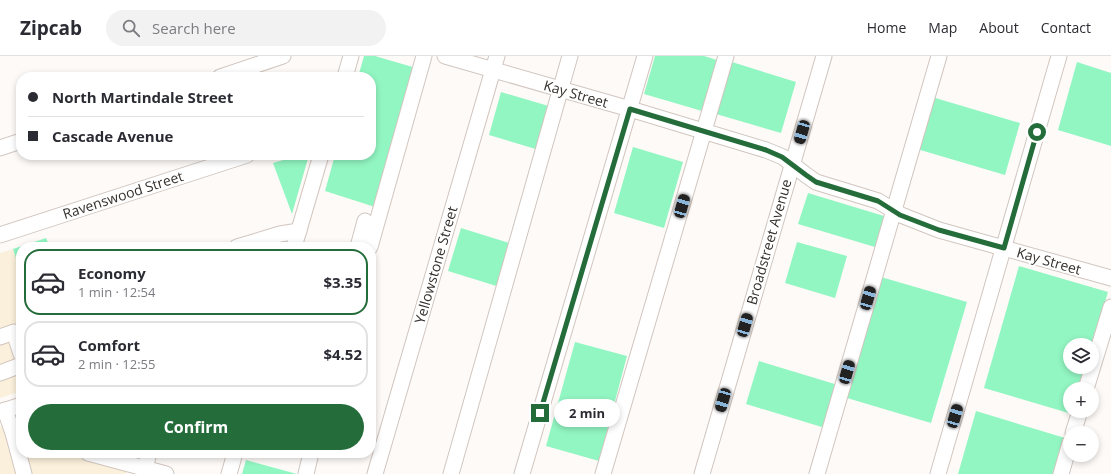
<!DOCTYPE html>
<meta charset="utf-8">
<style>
body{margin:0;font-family:"Open Sans",sans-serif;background:#f2f2f3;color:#2b2b33;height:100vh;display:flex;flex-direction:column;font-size:15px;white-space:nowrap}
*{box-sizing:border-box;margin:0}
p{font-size:13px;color:#7c7c81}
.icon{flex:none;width:22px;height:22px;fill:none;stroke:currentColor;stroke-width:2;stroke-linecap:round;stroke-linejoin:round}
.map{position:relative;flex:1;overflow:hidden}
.sheet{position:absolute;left:16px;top:186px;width:360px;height:216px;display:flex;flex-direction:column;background:#fff;border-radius:16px;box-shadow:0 2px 6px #0003}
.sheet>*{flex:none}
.guide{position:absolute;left:16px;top:16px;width:360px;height:88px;border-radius:16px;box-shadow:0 2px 6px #0003;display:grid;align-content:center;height:88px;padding:0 12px;background:#fff}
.buttons{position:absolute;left:1063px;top:282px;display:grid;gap:8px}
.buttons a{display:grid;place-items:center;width:36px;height:36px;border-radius:50%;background:#fff;box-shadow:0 2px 6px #0003;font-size:20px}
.end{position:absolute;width:18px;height:18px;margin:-9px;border:5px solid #246d3a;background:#fff;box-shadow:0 0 0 2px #fff}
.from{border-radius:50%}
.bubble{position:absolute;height:28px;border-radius:14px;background:#fff;box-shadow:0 2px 6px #0003;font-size:13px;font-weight:700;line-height:28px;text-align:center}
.car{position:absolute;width:12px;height:24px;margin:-12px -6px;border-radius:5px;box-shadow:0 0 3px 1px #0007;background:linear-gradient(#222 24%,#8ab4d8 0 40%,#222 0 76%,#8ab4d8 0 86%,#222 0)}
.guide b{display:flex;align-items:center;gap:14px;height:38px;font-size:15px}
.guide b+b{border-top:1px solid #e1e1e2}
.guide i{width:10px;height:10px;background:#2b2b33}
ul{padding:7px 0 0;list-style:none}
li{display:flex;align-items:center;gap:12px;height:66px;margin:0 8px 6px;padding:0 4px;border:2px solid #e1e1e2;border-radius:16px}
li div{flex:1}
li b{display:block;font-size:15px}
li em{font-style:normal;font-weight:700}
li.current{border-color:#246d3a}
li>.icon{width:36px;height:36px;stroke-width:1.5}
.primary-button{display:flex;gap:8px;margin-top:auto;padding:8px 12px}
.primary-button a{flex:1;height:46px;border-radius:24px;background:#246d3a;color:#fff;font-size:16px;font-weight:700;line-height:46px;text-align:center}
header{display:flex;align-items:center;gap:24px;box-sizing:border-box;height:56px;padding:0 20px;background:#fff;border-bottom:1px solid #e1e1e2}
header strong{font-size:19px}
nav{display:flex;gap:22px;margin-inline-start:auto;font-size:14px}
.search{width:280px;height:36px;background:#f2f2f3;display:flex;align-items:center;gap:10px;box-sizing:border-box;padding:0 14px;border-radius:22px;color:#7c7c81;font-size:15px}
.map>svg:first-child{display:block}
.commercial{fill:#faf0db}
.green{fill:#92f6c2}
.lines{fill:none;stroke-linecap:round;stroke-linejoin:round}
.minor-casing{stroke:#d1c6bf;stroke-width:17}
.minor{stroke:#fff;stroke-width:15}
.route{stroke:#246d3a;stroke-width:5}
.labels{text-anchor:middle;stroke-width:4;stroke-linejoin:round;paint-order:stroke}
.street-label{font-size:14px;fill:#34302d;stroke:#fff}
</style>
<header>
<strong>Zipcab</strong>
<div class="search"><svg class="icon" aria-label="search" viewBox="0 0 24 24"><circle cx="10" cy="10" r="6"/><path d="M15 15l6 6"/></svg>Search here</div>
<nav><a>Home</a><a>Map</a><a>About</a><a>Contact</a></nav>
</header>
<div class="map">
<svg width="1111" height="418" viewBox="0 0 1111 418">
<rect width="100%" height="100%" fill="#fefaf7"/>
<!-- commercial -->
<g class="commercial">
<polygon points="13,193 21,218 21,255 17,257 21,268 21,335 0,342 0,197"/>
<polygon points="6,369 21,418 0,418 0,371"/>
<polygon points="22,397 72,397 128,413 126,418 26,418"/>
</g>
<!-- green -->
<g class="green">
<polygon points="364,0 375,0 416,12 375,151 325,135 335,99 371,99 371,21 358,21"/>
<polygon points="655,0 704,0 717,4 702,55 644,38"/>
<polygon points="732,6 796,26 781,77 716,58"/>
<polygon points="1077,6 1111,17 1111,90 1058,74"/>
<polygon points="501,36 552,51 539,94 489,79"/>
<polygon points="932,41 1020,67 1005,119 917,93"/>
<polygon points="633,91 683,106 664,172 614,157"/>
<polygon points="300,99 309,99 292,158 273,107"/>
<polygon points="808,137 884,160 875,191 798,168"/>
<polygon points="461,172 519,190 506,233 448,215"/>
<polygon points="46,182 50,191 21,191 21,218 13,193"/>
<polygon points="797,186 847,200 835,242 785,227"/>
<polygon points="1019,210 1108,236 1092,291 1092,289 1070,289 1070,311 1086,311 1080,333 1070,333 1070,355 1073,355 1072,358 984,332"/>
<polygon points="881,221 967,246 931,367 847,342"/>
<polygon points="575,286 627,300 599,405 546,390"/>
<polygon points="759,305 838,329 825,372 746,348"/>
<polygon points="976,355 1065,382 1054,418 958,418"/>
<polygon points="246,404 297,418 242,418"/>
</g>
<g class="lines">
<defs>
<g id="minor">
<polyline points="445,0 630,53 766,94 783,101 806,119 816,126 878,145 901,159 939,174 1111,222"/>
<polyline points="220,21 283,0"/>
<polyline points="345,21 351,0"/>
<polyline points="0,92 21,85"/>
<polyline points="0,179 247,99"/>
<polyline points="237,191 280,178 299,175"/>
<polyline points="294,191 321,99"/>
<polyline points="358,191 365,165"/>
<polyline points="370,191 424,0"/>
<polyline points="0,281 14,276 21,298"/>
<polyline points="0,317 21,309"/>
<polyline points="1086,333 1111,251"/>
<polyline points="5,354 13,377 24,418"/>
<polyline points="0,356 21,349"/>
<polyline points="1073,377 1080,355"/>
<polyline points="88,397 166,418"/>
<polyline points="145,412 149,397"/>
<polyline points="229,418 235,397"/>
<polyline points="306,418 311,397"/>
<polyline points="375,418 497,0"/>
<polyline points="451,418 570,0"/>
<polyline points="522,418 645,0"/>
<polyline points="603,418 726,0"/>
<polyline points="702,418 824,0"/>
<polyline points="817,418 939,0"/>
<polyline points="938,418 1059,0"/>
<polyline points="1061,418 1070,387"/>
</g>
</defs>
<!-- minor casing -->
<use href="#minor" class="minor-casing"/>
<!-- minor -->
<use href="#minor" class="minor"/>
</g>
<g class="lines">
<!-- route -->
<polyline class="route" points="540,357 630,53 766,94 782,101 806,119 816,126 878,145 900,159 939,174 1004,192 1037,76"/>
</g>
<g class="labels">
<!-- street labels -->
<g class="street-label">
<text transform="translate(576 38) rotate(16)" y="5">Kay Street</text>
<text transform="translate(123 139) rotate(-18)" y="5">Ravenswood Street</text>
<text transform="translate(769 186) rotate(-74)" y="5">Broadstreet Avenue</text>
<text transform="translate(1049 205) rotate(16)" y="5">Kay Street</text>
<text transform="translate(436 209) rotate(-74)" y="5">Yellowstone Street</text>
</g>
</g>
</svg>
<div class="buttons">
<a><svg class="icon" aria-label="layers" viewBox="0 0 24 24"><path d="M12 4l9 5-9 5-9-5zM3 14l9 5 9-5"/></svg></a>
<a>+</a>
<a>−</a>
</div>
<i class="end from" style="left:1037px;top:76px"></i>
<i class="end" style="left:540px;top:357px"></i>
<div class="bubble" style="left:554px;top:343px;width:66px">2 min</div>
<i class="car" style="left:802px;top:76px;rotate:196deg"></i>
<i class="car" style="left:682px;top:150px;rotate:16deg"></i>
<i class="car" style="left:868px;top:242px;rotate:16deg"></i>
<i class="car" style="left:745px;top:269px;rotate:16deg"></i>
<i class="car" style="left:847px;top:316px;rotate:16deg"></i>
<i class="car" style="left:723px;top:344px;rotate:196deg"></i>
<i class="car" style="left:955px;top:360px;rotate:16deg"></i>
<div class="guide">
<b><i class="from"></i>North Martindale Street</b>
<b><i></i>Cascade Avenue</b>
</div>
<section class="sheet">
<ul>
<li class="current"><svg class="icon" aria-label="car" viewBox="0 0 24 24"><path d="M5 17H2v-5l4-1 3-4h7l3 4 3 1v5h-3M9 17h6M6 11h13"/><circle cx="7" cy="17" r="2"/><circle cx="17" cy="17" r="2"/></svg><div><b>Economy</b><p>1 min · 12:54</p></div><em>$3.35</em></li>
<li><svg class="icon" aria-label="car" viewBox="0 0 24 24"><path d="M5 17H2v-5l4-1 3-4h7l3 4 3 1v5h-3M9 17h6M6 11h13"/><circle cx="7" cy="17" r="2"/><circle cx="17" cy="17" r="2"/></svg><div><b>Comfort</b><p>2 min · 12:55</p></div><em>$4.52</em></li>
</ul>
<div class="primary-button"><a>Confirm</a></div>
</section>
</div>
